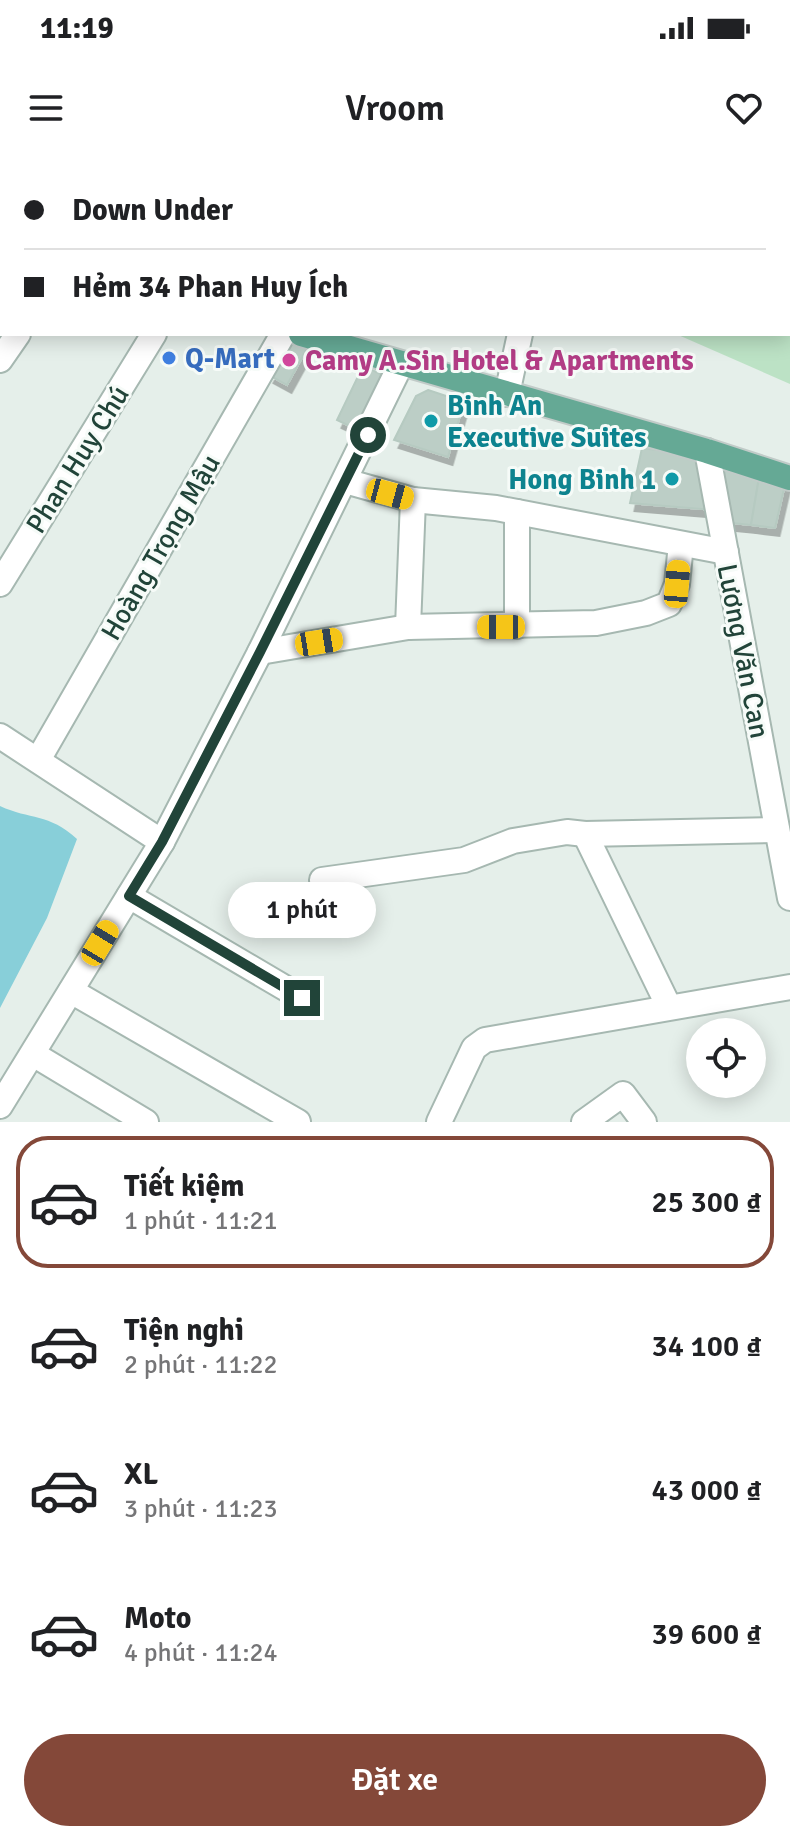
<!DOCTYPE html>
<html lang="vi">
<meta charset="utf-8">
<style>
body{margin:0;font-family:Signika,sans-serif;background:#f6f6f6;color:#202124;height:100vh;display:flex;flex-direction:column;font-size:30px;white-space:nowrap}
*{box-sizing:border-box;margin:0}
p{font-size:26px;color:#757577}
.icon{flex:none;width:44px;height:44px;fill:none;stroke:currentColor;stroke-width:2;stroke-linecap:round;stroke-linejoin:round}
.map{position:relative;height:962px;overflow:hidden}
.details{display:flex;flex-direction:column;background:#fff;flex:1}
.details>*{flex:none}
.guide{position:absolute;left:0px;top:0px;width:790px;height:176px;box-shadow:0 4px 20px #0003;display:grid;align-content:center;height:176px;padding:0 24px;background:#fff}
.fabs{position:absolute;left:686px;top:858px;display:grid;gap:16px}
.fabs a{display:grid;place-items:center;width:80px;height:80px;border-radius:50%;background:#fff;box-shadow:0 4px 20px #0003;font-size:40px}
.end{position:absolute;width:36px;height:36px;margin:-18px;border:10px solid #214439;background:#fff;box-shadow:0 0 0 4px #fff}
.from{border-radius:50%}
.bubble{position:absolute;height:56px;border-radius:28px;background:#fff;box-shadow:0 4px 20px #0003;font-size:26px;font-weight:600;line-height:56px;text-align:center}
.car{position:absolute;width:24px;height:48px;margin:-24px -12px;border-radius:10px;box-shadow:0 0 6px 2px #0007;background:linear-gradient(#f5c518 24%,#345 0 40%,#f5c518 0 76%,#345 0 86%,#f5c518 0)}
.guide b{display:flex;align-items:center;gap:28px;height:76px;font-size:30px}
.guide b+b{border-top:2px solid #e0e0e0}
.guide i{width:20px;height:20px;background:#202124}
ul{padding:14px 0 0;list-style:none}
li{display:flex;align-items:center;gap:24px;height:132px;margin:0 16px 12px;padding:0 8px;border:4px solid transparent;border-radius:32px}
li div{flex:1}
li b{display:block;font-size:30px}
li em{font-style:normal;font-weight:600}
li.active{border-color:#844839}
li>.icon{width:72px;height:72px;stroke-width:1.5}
.primary-button{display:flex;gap:16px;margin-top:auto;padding:16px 24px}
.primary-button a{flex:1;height:92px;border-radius:48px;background:#844839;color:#fff;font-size:32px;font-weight:600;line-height:92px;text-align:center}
.status{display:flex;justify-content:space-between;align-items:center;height:56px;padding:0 40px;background:#fff;direction:ltr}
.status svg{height:22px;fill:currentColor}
header{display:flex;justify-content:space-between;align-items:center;height:104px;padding:0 24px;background:#fff;font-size:36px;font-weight:600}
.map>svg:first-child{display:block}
.green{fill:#bce2c5}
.water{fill:#88cfd9}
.building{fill:#bccec6;stroke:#b6cac1;stroke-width:2;filter:url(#shadow)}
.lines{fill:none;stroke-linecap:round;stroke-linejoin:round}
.minor-casing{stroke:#a6b8b1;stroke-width:28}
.major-casing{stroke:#c1cbc8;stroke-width:28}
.minor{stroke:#fff;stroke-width:24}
.major{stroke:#65a995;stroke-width:24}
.route{stroke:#214439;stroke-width:10}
.shop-dot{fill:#3f7fe0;stroke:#f6fbf8;stroke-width:3}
.hotel-dot{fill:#d1479c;stroke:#f6fbf8;stroke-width:3}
.culture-dot{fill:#0f9aa8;stroke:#f6fbf8;stroke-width:3}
.labels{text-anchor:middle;stroke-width:6;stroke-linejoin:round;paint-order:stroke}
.shop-label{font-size:28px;font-weight:bold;fill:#366cbe;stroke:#f6fbf8;text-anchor:start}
.hotel-label{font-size:28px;font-weight:bold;fill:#b23c85;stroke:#f6fbf8;text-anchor:start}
.culture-label{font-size:28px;font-weight:bold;fill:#0d838f;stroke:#f6fbf8;text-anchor:start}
.street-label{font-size:28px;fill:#214439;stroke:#f6fbf8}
</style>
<div class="status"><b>11:19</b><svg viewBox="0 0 49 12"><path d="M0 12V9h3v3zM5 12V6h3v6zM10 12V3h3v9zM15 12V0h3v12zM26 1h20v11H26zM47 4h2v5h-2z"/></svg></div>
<header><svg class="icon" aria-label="menu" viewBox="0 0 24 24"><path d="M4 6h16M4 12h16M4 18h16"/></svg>Vroom<svg class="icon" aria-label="heart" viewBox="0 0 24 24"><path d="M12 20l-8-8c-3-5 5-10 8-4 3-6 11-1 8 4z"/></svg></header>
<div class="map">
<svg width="790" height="962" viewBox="0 0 790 962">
<defs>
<filter id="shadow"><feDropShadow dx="4.5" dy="8" stdDeviation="0" flood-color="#0004"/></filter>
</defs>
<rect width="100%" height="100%" fill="#e5efea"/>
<!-- green -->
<polygon class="green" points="163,0 790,0 790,224 676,174 788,174 788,2"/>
<!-- water -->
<path class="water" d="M0,646c30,14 49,7 77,33l-30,79 -47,90z"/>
<!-- building -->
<g class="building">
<polygon points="291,175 309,185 287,225 269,215"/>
<polygon points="363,206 385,216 358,270 337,260"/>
<polygon points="428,230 464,242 448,297 394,280 416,236"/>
<polygon points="642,288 703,296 713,350 630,343"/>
<polygon points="710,294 760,312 751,365 722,362"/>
<polygon points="760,312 786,320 775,368 751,365"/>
</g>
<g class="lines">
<defs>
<g id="minor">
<polyline points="20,2 22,0"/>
<polyline points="433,2 434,0"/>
<polyline points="599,2 601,0"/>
<polyline points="0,24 2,22"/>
<polyline points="0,200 18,174"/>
<polyline points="507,234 520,174"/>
<polyline points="707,291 790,738"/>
<polyline points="345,321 413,340 496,348 726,392"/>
<polyline points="0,424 154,174"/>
<polyline points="517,466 517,352"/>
<polyline points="408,467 413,340"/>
<polyline points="260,492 408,467 596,463 646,453 669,444 677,424 681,384"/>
<polyline points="0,576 162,682"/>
<polyline points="38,600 283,174"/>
<polyline points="585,674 669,847"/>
<polyline points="322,720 464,700 513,681 567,672 585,674 777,670"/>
<polyline points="129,736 302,838"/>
<polyline points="71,831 298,962"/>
<polyline points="33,894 146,962"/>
<polyline points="0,946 162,682 260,492 401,204"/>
<polyline points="439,962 474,888 485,880 790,827"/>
<polyline points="584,962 623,934 644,962"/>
</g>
<g id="major">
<polyline points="63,0 65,2"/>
<polyline points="301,174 707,291 790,318"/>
</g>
</defs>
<!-- minor casing -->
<use href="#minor" class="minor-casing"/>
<!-- major casing -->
<use href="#major" class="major-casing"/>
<!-- minor -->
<use href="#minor" class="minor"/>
<!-- major -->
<use href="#major" class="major"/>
</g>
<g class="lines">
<!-- route -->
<polyline class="route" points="302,838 129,736 162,682 260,492 368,275"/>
</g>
<!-- markers -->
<circle class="shop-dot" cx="169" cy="198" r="8"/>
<circle class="hotel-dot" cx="289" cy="200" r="8"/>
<g class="culture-dot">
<circle cx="431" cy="261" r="8"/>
<circle cx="672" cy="319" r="8"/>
</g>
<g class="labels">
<!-- shop labels -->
<g class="shop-label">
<text x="185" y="208">Q-Mart</text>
</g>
<!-- hotel labels -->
<g class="hotel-label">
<text x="305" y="210">Camy A.Sin Hotel &amp; Apartments</text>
</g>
<!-- culture labels -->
<g class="culture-label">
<text x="447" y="255">Binh An<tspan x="447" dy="32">Executive Suites</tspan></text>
<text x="656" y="329" text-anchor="end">Hong Binh 1</text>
</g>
<!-- street labels -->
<g class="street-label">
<text transform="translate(77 299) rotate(-58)" y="10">Phan Huy Chú</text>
<text transform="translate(160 387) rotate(-60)" y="10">Hoàng Trọng Mậu</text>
<text transform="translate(744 491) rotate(79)" y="10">Lương Văn Can</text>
</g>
</g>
</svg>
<div class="fabs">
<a><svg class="icon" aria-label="locate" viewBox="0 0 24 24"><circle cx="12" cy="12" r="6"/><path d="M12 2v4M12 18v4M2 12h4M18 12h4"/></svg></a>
</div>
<i class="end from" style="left:368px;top:275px"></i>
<i class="end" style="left:302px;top:838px"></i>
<div class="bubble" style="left:228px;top:722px;width:148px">1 phút</div>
<i class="car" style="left:390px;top:334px;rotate:105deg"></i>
<i class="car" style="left:677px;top:424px;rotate:5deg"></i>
<i class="car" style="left:501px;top:467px;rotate:270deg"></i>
<i class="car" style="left:319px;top:482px;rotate:81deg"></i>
<i class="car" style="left:100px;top:783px;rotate:31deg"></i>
<div class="guide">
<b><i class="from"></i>Down Under</b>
<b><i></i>Hẻm 34 Phan Huy Ích</b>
</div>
</div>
<section class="details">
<ul>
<li class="active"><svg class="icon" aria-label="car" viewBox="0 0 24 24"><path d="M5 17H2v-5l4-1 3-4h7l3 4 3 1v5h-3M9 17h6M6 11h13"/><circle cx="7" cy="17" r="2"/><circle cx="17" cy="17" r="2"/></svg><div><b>Tiết kiệm</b><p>1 phút · 11:21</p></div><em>25 300 ₫</em></li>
<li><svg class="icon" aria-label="car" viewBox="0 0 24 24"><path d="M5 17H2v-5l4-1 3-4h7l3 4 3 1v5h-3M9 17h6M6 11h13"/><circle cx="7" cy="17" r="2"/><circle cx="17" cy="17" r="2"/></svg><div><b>Tiện nghi</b><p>2 phút · 11:22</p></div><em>34 100 ₫</em></li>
<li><svg class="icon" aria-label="car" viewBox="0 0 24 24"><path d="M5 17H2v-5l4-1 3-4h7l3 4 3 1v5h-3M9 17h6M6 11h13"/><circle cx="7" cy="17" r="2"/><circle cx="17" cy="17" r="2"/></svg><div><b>XL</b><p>3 phút · 11:23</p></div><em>43 000 ₫</em></li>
<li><svg class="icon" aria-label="car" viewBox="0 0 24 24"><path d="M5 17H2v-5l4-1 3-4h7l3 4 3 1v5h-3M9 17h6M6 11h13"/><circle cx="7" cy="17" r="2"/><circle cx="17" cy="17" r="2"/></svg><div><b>Moto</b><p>4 phút · 11:24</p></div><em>39 600 ₫</em></li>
</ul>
<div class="primary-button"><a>Đặt xe</a></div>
</section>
